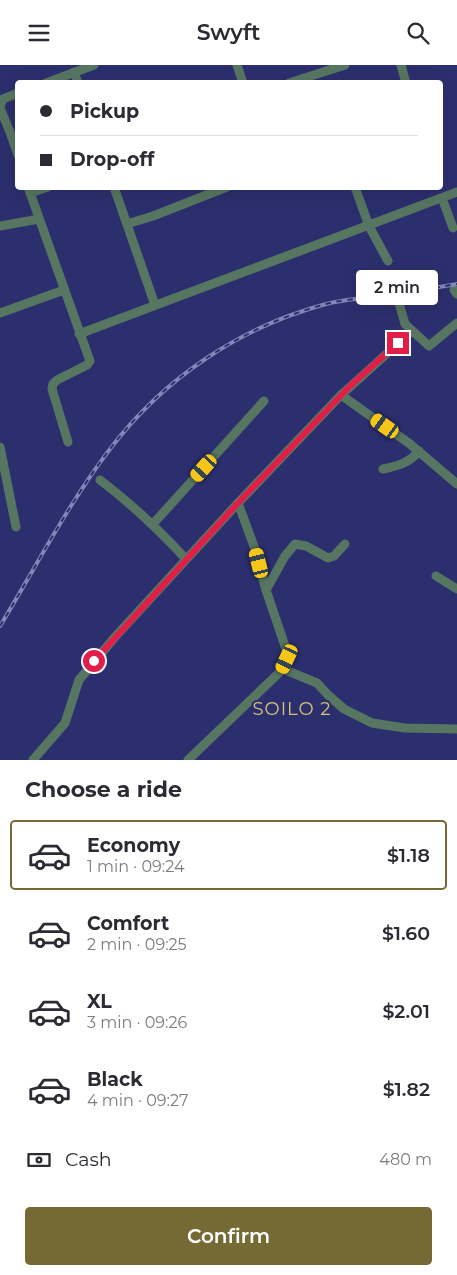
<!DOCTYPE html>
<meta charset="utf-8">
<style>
body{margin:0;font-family:Montserrat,sans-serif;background:#f7f7f7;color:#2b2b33;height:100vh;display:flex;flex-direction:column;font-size:19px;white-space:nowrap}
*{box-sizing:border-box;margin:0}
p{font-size:16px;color:#7c7c81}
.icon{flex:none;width:28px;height:28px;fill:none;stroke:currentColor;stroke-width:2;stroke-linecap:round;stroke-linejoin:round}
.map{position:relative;height:695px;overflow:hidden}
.panel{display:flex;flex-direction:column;background:#fff;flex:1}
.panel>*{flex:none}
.guide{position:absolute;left:15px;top:15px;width:428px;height:110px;border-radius:5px;box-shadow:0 5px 20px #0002;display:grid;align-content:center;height:110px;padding:0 25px;background:#fff}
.end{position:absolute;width:22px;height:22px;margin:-11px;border:6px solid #e11d48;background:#fff;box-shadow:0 0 0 2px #fff}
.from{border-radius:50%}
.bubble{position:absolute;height:35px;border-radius:5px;background:#fff;box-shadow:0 5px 20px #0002;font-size:16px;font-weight:600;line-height:35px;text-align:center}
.car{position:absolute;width:15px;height:30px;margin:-15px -8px;border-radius:6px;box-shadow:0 0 4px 1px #0007;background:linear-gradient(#f5c518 24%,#345 0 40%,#f5c518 0 76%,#345 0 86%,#f5c518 0)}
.guide b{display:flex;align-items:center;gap:18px;height:48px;font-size:19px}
.guide b+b{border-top:1px solid #e1e1e2}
.guide i{width:12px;height:12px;background:#2b2b33}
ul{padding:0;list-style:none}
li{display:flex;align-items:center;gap:15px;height:70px;margin:0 10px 8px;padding:0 15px;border:2px solid transparent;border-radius:5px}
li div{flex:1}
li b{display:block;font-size:19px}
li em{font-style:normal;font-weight:600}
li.current{border-color:#766a34}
li>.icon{width:45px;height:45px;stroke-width:1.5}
h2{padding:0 25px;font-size:22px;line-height:60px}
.pay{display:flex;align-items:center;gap:12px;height:55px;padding:0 25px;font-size:19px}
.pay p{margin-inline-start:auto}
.button{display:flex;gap:10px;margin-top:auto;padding:10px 25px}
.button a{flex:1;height:58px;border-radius:5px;background:#766a34;color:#fff;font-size:20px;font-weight:600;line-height:58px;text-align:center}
header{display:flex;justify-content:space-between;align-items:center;height:65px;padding:0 25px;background:#fff;font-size:22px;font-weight:600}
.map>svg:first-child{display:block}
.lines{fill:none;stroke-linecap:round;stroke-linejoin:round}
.minor{stroke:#577662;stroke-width:9}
.rail-casing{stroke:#8287b9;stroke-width:4}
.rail{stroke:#2c2f6e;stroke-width:2;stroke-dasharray:5.5;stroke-linecap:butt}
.route{stroke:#e11d48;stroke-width:6}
.labels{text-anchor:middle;stroke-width:4.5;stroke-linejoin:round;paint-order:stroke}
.quarter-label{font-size:18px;letter-spacing:1px;fill:#d6c476;stroke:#2c2f6e}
</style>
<header><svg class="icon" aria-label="menu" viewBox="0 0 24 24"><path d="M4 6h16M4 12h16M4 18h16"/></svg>Swyft<svg class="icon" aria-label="search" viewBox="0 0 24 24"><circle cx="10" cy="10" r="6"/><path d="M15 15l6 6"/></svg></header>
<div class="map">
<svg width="457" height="695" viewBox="0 0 457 695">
<rect width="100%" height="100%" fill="#2c2f6e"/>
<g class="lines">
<!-- minor -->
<g class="minor">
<polyline points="237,0 243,18"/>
<polyline points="401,0 406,18"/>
<polyline points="74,7 78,18"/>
<polyline points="46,18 94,0"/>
<polyline points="289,18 345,0"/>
<polyline points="0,41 3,34 18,28"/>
<polyline points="0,43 10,67 18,90"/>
<polyline points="28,122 90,296 87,300 57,315 53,319 52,324 68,377"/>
<polyline points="114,122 155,240"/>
<polyline points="355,122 369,161 388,196"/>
<polyline points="30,128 48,122"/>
<polyline points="442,133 453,163"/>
<polyline points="127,159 153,151 227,122"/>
<polyline points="0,161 39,154"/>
<polyline points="454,225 457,229"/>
<polyline points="397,231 405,259 429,281 457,258"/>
<polyline points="0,248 64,225"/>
<polyline points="79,269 457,127"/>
<polyline points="341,330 410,379 457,419"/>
<polyline points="0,382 16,462"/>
<path d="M383,404c15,-3 26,-6 36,-18"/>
<path d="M100,415c32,24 59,50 86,79"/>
<polyline points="153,459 264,336"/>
<polyline points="436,511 457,524"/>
<polyline points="266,525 285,491 295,479 306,481 328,493 334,491 345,479"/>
<polyline points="283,604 317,618 328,630 344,644 372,658 405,663 457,664"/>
<polyline points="33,695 65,658 79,615 115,572 238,438 341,330 412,266"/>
<polyline points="188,695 283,604 287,595 286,584 266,525 255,484 238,438"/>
</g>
<defs>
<path id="rail" d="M0,561c36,-59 68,-122 110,-177 54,-71 130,-122 216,-145 14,-4 30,-5 45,-7 29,-4 57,-8 86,-13"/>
</defs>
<!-- rail casing -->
<use href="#rail" class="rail-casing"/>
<!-- rail -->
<use href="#rail" class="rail"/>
</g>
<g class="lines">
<!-- route -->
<polyline class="route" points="94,596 238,438 349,322 398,278"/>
</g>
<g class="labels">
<!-- quarter labels -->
<g class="quarter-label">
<text x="292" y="650">SOILO 2</text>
</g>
</g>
</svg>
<i class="end from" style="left:94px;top:596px"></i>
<i class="end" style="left:398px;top:278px"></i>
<div class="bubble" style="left:356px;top:205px;width:82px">2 min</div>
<i class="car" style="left:385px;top:361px;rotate:305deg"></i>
<i class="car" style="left:204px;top:403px;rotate:222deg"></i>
<i class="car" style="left:259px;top:498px;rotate:346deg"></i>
<i class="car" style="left:287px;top:594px;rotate:205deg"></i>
<div class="guide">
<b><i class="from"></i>Pickup</b>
<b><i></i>Drop-off</b>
</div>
</div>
<section class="panel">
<h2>Choose a ride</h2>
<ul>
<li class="current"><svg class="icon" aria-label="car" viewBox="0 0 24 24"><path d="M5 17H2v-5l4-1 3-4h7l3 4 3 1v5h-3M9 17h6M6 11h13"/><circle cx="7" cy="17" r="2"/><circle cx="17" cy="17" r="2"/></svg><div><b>Economy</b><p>1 min · 09:24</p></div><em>$1.18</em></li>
<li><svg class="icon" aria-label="car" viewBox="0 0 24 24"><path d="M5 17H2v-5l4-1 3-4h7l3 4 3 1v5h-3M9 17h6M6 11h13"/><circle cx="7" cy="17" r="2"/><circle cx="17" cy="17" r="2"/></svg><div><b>Comfort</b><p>2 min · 09:25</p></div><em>$1.60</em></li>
<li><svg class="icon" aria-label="car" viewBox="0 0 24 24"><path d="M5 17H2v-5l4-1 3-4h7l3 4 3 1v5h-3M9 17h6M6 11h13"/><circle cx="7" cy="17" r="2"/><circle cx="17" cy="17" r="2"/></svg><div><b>XL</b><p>3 min · 09:26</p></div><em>$2.01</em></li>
<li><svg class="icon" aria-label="car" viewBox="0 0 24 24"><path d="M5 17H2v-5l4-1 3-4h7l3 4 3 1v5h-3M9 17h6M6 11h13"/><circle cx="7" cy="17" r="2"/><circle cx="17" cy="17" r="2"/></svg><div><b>Black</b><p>4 min · 09:27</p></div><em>$1.82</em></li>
</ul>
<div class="pay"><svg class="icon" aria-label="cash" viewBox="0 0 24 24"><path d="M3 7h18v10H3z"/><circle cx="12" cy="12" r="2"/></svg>Cash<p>480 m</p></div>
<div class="button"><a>Confirm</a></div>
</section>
